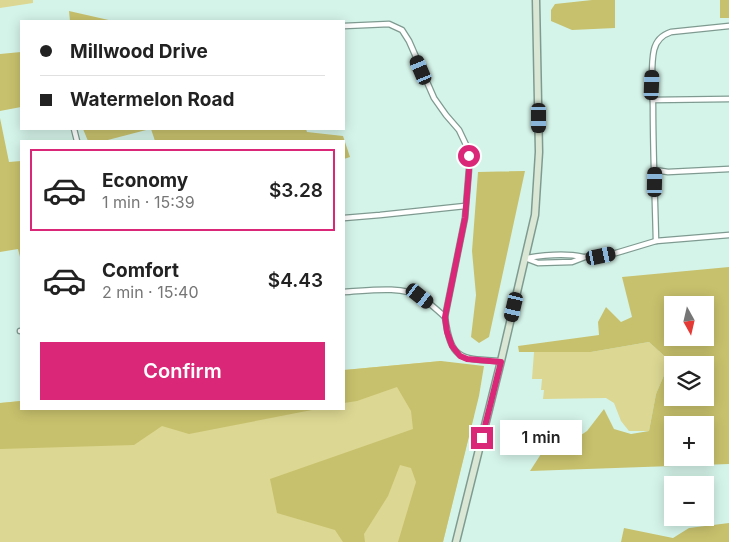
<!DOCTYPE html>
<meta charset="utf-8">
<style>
body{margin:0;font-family:Inter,sans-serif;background:#f6f6f6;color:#222;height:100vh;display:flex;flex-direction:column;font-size:19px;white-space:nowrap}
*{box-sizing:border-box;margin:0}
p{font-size:16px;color:#767676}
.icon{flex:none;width:28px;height:28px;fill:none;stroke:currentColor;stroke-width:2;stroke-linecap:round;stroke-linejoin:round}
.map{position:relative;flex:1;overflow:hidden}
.details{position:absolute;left:20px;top:140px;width:325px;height:270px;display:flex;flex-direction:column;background:#fff;border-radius:0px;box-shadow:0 2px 12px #0003}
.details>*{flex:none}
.top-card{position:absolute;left:20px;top:20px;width:325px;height:110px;border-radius:0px;box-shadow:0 2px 12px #0003;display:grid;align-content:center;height:110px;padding:0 20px;background:#fff}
.needle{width:32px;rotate:172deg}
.fabs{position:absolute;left:664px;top:296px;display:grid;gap:10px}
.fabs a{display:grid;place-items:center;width:50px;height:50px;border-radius:0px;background:#fff;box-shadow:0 2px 12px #0003;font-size:25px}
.end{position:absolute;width:22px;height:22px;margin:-11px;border:6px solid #db2777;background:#fff;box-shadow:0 0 0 2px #fff}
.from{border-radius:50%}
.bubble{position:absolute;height:35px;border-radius:0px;background:#fff;box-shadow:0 2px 12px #0003;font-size:16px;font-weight:600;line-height:35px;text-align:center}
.car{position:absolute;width:15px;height:30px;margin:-15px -8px;border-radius:6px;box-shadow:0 0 4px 1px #0007;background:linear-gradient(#222 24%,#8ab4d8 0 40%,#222 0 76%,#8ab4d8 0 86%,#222 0)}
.top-card b{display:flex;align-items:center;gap:18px;height:48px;font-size:19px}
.top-card b+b{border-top:1px solid #e0e0e0}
.top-card i{width:12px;height:12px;background:#222}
ul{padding:9px 0 0;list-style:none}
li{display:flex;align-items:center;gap:15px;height:82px;margin:0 10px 8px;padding:0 10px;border:2px solid transparent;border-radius:0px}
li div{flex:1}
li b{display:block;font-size:19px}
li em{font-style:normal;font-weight:600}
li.current{border-color:#db2777}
li>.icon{width:45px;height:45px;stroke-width:1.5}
.action{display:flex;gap:10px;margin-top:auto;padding:10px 20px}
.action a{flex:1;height:58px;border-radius:0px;background:#db2777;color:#fff;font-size:20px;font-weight:600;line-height:58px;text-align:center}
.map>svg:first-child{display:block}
.green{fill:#dcd792}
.forest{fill:#c7c16d;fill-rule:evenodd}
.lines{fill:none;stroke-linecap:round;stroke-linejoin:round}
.minor-casing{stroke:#7f9b91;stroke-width:7}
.secondary-casing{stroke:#7f9b91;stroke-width:9}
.minor{stroke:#fff;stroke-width:4.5}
.secondary{stroke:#d9e7d4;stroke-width:6}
.route{stroke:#db2777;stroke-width:6}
</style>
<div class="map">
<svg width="729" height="542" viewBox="0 0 729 542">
<rect width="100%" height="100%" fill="#d5f4e9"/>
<!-- green -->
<g class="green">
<polygon points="0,0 33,0 33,3 0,8"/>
<polygon points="649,342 670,361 656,394 649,431 629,431 621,421 614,403 606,398 543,399 544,390 541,390 542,379 532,379 534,352 591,352"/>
<polygon points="441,361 474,415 443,542 0,542 0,403 21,401 21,409 344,409 344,370"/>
</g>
<!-- forest -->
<g class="forest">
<polygon points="592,0 615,0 615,28 572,30 551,21 551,10 555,4"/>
<rect x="720" y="0" width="9" height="18"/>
<polygon points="69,11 113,21 70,21"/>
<polygon points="21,52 21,107 0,111 0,54"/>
<polygon points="0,118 9,162 21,161 21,261 18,249 0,252"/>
<polygon points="83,129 150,129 104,141 88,141"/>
<polygon points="151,129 306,129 307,132 343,136 350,157 344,159 344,141 155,141"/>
<polygon points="525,171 489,337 479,343 471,337 476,295 472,251 478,172"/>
<path d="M729,267v197l-199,7 11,-17 19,-5 27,-18 17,-22 10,20 17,5 18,-3 7,-37 14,-33 -21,-19 -58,10h-72l-1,-6 81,-11 -1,-13 8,-15 15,15 11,-5 -10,-40zM672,305h33v33h-33zM672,365h33v33h-33zM672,425h33v33h-33z"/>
<polygon points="441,361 484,366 479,396 443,542 398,542 416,482 411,468 400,465 388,496 364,534 365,542 343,542 335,530 277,513 270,479 413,429 411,411 397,387 357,401 344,403 344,370"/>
<polygon points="21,401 21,409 317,409 189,434 162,426 134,445 0,449 0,403"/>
<polygon points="729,523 729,542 621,542 624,528 673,538 689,528"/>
</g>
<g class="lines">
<defs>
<g id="minor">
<path d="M344,26l45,-2 13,6 7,11 25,57 12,17 13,15 9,19 1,20 -4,49 -20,99c6,44 16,42 56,44"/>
<polyline points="653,100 729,99"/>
<polyline points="74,129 77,141"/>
<polyline points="655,170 668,172 729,169"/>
<polyline points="344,218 380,215 465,206"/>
<path d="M656,241c-1,-44 -3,-89 -3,-133 0,-19 -3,-39 1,-58 2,-9 8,-15 17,-18l58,-6"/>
<polyline points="525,258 538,263 572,262 585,257 616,253 656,241 729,235"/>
<path d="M527,258c18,-3 38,-5 56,-1"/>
<path d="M344,292c22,-1 57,-7 77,5 9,6 17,14 24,20"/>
<polyline points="20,331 21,331"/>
</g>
<polyline id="secondary" points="456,542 501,361 535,215 539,152 536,0"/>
</defs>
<!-- minor casing -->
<use href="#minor" class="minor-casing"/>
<!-- secondary casing -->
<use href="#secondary" class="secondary-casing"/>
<!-- minor -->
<use href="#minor" class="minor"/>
<!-- secondary -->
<use href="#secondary" class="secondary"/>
</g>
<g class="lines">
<!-- route -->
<polyline class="route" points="469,156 469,170 465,218 445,317 447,332 452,346 460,356 467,359 501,362 482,438"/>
</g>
</svg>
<div class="fabs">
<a><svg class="needle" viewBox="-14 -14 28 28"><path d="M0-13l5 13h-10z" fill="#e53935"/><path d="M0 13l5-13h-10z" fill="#767676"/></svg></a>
<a><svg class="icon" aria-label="layers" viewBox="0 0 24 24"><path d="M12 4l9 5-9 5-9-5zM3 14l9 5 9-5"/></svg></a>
<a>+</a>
<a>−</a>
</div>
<i class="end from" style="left:469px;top:156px"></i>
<i class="end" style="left:482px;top:438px"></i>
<div class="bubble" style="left:500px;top:420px;width:82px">1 min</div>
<i class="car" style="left:421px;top:70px;rotate:337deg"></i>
<i class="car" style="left:652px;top:85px;rotate:2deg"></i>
<i class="car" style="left:539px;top:118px;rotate:180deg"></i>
<i class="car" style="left:655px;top:182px;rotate:1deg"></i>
<i class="car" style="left:601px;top:256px;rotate:78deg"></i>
<i class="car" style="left:420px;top:296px;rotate:128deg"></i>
<i class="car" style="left:514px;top:307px;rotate:193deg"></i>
<div class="top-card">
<b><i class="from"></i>Millwood Drive</b>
<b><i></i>Watermelon Road</b>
</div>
<section class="details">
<ul>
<li class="current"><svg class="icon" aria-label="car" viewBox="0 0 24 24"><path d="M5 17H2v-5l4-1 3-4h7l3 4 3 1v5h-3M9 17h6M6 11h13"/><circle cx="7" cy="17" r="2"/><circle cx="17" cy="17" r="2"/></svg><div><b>Economy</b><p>1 min · 15:39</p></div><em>$3.28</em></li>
<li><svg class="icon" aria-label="car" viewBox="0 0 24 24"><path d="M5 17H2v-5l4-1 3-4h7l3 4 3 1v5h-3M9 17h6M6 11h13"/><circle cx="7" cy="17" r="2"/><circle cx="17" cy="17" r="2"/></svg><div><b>Comfort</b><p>2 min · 15:40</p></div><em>$4.43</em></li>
</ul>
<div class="action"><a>Confirm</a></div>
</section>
</div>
